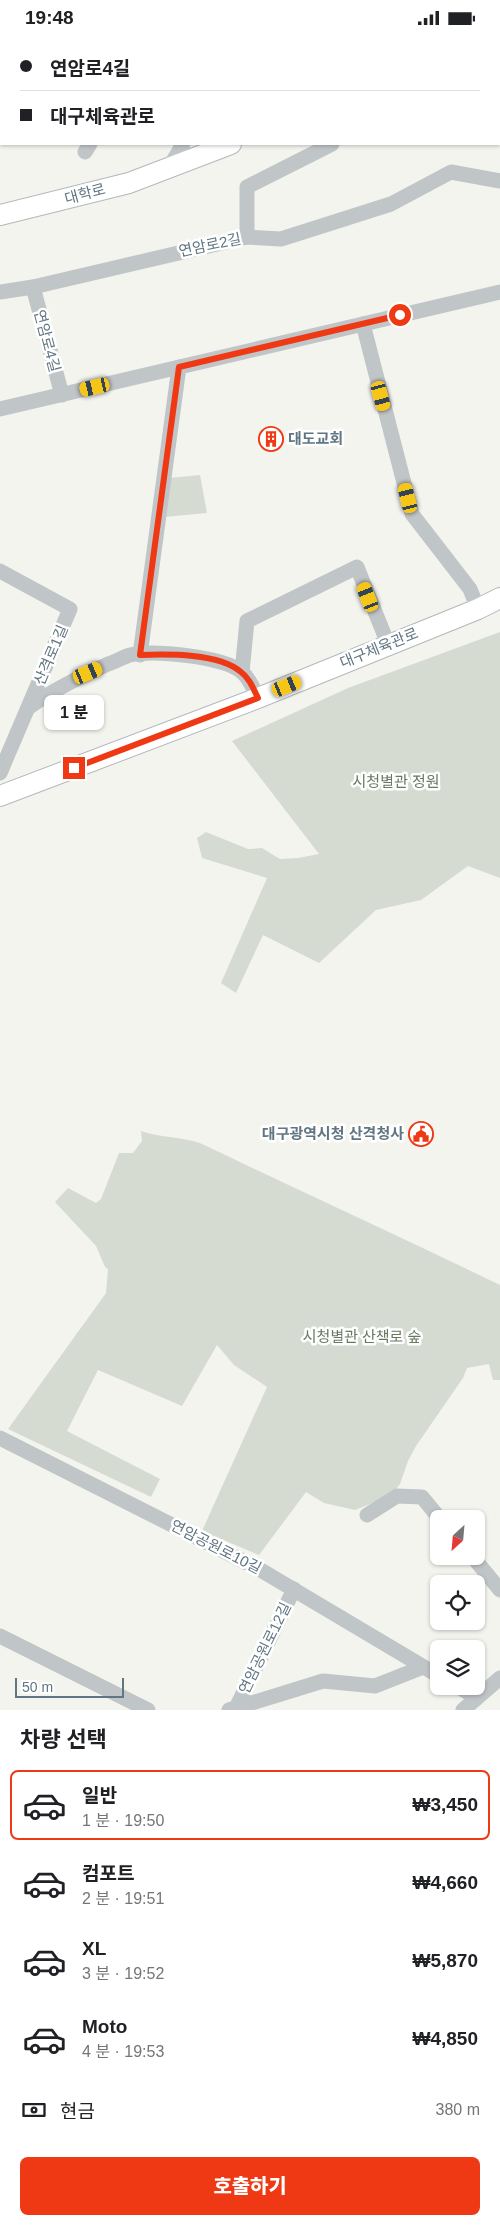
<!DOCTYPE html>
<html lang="ko">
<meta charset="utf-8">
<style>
body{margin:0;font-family:Helvetica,"Noto Sans KR",sans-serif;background:#f6f6f6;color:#202124;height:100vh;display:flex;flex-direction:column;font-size:19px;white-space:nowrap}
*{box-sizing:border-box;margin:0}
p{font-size:16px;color:#757577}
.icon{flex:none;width:28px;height:28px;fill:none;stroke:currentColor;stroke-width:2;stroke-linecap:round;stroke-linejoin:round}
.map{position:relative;height:1675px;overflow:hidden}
.side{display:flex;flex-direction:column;background:#fff;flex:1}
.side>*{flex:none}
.hud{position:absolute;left:0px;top:0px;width:500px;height:110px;box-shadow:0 1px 4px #0004;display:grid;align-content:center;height:110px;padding:0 20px;background:#fff}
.needle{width:32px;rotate:206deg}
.fabs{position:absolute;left:430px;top:1475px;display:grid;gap:10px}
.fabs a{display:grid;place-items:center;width:55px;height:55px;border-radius:8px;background:#fff;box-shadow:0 1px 4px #0004;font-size:25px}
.scale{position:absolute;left:15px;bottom:12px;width:109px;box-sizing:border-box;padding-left:5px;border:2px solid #607682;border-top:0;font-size:14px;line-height:18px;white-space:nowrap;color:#607682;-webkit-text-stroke:4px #fff;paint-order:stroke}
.end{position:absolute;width:22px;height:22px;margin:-11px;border:6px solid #ef3814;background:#fff;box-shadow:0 0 0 2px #fff}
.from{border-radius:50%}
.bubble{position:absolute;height:35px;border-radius:8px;background:#fff;box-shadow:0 1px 4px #0004;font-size:16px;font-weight:800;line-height:35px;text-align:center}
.car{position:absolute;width:15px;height:30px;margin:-15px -8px;border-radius:6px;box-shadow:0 0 4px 1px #0007;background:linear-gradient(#f5c518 24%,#345 0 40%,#f5c518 0 76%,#345 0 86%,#f5c518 0)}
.hud b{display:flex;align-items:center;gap:18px;height:48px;font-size:19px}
.hud b+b{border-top:1px solid #e0e0e0}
.hud i{width:12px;height:12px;background:#202124}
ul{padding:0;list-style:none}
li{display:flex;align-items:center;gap:15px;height:70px;margin:0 10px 8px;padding:0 10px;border:2px solid transparent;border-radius:8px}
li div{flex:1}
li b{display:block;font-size:19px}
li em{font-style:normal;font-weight:800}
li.current{border-color:#ef3814}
li>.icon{width:45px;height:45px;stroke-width:1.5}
h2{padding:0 20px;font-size:22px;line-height:60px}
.pay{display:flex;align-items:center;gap:12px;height:55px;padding:0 20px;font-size:19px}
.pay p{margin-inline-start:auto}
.button{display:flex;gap:10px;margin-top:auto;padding:10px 20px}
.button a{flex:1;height:58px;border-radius:8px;background:#ef3814;color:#fff;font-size:20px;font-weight:800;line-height:58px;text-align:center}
.status{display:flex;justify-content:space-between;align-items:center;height:35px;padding:0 25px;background:#fff;direction:ltr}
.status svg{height:14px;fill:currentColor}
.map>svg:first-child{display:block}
.park{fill:#d5dbd0}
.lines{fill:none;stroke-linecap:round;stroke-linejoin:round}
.secondary-casing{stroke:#b2b8bc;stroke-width:22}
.street{stroke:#c0c5c7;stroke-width:15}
.secondary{stroke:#fff;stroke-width:20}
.route{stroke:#ef3814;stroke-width:6}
.labels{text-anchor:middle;stroke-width:5;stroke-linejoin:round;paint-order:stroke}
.street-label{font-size:15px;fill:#607682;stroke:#fff}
.poi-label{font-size:15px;font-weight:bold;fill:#607682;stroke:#fff;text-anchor:start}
.park-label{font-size:15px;fill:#677960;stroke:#fff}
</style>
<div class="status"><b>19:48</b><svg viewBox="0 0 49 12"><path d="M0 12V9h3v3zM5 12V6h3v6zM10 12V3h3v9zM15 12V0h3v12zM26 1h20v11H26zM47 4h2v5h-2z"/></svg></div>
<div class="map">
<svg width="500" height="1675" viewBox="0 0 500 1675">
<rect width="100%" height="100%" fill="#f4f4ef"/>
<!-- park -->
<g class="park">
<polygon points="200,440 207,478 164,482 169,443"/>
<polygon points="500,597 500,843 468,831 421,865 376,875 319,928 263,900 236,958 221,948 267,843 202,823 197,803 206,797 248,814 262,813 280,824 298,823 319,819 232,706 348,653"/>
<path d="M141,1096c19,7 38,5 59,12 100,48 201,94 300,142v95h-7l-4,-16 -22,4 -4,10 -47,68 -8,15 -8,23 -10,12 -35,14 -31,-7 -18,-11 -47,63 -57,-24 65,-144 -33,-22 -17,-20 -35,61 -84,-36 -31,61 93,48 -9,18 -143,-68 98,-136 2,-24 -3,-2 -9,-21 -41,-44 13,-14 28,15 5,-4 18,-46h14l9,-12z"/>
</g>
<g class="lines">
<defs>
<g id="secondary">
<polyline points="463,1 465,0"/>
<polyline points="499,12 500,13"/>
<polyline points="0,180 129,148 231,109"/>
<polyline points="0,761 258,663 478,574 500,563"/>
</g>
</defs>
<!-- secondary casing -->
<use href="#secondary" class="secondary-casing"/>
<!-- street -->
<g class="street">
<polyline points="151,1 152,0"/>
<polyline points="242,1 243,0"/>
<polyline points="318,1 318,0"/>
<polyline points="85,117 90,109"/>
<polyline points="169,133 183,109"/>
<polyline points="247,202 247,152 332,109"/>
<polyline points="33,252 62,360"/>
<polyline points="0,257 33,252 247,202 281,204 391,169 451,137 500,146"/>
<polyline points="363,289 412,479 470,554 478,574"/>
<polyline points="0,374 500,257"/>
<polyline points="0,536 70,574 0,738"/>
<polyline points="140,620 179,332"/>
<polyline points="242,637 247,586 357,532 388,609"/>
<path d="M28,673c25,-18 52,-31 80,-44 7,-2 15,-7 22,-9 24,-5 92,1 112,17 8,7 11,16 16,26"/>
<polyline points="0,1403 259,1534 439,1641"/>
<polyline points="367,1480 397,1461 422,1462 440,1484"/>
<polyline points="472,1521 500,1555"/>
<polyline points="0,1601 148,1675"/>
<polyline points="457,1651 477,1663"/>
<polyline points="229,1675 323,1646 375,1651 423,1632"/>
<polyline points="235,1675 294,1554"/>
<polyline points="463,1675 500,1643"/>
</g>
<!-- secondary -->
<use href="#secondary" class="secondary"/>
</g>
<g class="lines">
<!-- route -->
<path class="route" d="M74,733l184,-70c-5,-10 -8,-19 -17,-26 -22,-19 -73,-18 -101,-17l39,-288 221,-52"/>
</g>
<!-- icons -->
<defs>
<symbol id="building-ring" viewBox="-11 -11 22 22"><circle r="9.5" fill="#fff" stroke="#ef3814" stroke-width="1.5"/><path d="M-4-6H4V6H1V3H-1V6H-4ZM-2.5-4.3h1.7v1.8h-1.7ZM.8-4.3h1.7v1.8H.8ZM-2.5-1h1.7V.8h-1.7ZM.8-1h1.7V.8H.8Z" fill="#ef3814"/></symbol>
<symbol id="civic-ring" viewBox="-11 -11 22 22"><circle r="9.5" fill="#fff" stroke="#ef3814" stroke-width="1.5"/><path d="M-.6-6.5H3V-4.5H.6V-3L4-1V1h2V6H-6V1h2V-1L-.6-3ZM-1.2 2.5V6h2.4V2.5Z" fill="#ef3814"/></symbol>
</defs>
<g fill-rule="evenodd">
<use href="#building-ring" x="257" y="390" width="28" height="28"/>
<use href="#civic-ring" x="407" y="1085" width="28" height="28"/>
</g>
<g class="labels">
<!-- street labels -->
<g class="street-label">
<text transform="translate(85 159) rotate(-15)" y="5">대학로</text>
<text transform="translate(210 210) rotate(-12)" y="5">연암로2길</text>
<text transform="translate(47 306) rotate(75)" y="5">연암로4길</text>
<text transform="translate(379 613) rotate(-22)" y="5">대구체육관로</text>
<text transform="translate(51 620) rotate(-67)" y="5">산격로1길</text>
<text transform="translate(216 1512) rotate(27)" y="5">연암공원로10길</text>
<text transform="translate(265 1613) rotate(-64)" y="5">연암공원로12길</text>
</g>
<!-- poi labels -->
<g class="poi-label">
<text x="288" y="409">대도교회</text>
<text x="404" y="1104" text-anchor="end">대구광역시청 산격청사</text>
</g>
<!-- park labels -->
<g class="park-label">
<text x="396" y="752">시청별관 정원</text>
<text x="362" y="1307">시청별관 산책로 숲</text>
</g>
</g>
</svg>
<div class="fabs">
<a><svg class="needle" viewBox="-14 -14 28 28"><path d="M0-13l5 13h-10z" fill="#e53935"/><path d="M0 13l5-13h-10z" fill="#757577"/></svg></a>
<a><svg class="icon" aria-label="locate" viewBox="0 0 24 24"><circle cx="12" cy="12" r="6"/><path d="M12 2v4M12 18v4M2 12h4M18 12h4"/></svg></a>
<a><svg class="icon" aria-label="layers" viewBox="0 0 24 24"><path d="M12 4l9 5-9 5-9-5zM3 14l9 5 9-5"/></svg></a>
</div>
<div class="scale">50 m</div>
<i class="end from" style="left:400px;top:280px"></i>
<i class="end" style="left:74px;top:733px"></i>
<div class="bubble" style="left:44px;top:660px;width:60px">1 분</div>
<i class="car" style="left:95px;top:352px;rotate:257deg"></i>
<i class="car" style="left:381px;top:361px;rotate:165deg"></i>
<i class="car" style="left:408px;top:463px;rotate:346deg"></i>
<i class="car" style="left:368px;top:562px;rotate:338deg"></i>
<i class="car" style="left:88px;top:638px;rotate:67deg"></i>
<i class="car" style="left:287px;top:651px;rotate:68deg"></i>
<div class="hud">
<b><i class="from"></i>연암로4길</b>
<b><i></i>대구체육관로</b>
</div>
</div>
<section class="side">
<h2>차량 선택</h2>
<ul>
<li class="current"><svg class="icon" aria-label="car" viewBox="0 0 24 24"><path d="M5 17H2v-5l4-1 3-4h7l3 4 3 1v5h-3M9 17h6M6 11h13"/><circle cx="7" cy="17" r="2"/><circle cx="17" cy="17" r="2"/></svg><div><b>일반</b><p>1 분 · 19:50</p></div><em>₩3,450</em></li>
<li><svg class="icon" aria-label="car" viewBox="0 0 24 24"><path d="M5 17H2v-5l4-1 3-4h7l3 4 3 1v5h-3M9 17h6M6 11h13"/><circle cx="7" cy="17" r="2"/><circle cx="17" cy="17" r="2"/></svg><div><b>컴포트</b><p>2 분 · 19:51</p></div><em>₩4,660</em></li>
<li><svg class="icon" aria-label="car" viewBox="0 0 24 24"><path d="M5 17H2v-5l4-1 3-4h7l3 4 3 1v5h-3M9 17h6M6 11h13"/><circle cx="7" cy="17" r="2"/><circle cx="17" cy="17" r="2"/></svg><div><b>XL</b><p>3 분 · 19:52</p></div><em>₩5,870</em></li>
<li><svg class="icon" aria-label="car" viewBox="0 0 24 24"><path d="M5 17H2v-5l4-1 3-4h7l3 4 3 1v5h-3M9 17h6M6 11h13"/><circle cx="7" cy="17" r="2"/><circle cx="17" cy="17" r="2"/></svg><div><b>Moto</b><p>4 분 · 19:53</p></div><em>₩4,850</em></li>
</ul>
<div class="pay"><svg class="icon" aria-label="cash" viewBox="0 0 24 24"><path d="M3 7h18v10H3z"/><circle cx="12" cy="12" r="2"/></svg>현금<p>380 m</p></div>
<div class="button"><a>호출하기</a></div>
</section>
